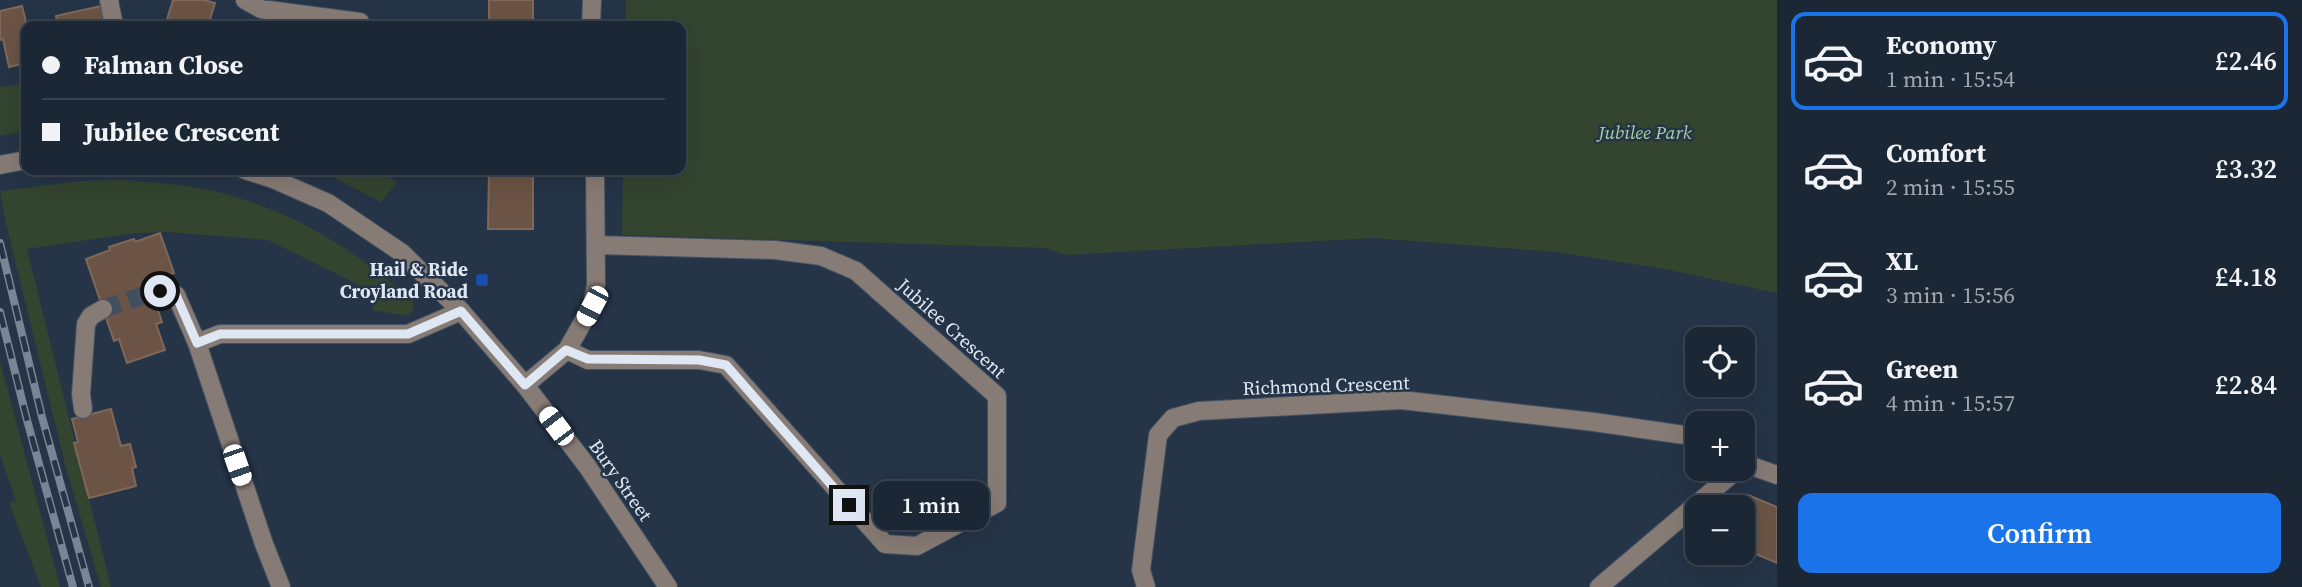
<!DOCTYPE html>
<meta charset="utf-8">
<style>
body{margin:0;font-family:"Source Serif 4",serif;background:#252f3d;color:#f1f3f6;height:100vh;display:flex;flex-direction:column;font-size:26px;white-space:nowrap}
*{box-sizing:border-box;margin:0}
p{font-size:23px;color:#a0a5ad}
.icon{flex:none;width:38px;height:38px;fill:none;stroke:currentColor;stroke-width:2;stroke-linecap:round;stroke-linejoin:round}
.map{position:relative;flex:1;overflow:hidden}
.side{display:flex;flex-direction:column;background:#1c2735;width:525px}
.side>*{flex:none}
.hud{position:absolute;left:21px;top:21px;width:665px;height:154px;border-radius:14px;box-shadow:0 7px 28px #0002,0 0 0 2px #3a4450;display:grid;align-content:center;height:154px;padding:0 21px;background:#1c2735}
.fabs{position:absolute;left:1685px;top:327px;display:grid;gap:14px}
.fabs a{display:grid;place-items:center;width:70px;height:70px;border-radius:14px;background:#1c2735;box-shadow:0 7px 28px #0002,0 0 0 2px #3a4450;font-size:35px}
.end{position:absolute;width:32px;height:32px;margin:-16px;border:9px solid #dee7f3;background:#111;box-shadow:0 0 0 4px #111}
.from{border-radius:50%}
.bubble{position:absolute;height:49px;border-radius:14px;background:#1c2735;box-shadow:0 7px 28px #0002,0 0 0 2px #3a4450;font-size:23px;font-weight:600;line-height:49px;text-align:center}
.car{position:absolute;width:21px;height:42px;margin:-21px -10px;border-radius:9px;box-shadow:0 0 5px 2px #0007;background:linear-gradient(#fff 24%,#345 0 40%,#fff 0 76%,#345 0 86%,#fff 0)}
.hud b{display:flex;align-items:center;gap:24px;height:66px;font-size:26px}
.hud b+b{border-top:2px solid #3a4450}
.hud i{width:18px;height:18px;background:#f1f3f6}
ul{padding:12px 0 0;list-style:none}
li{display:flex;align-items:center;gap:21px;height:98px;margin:0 14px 10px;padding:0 7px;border:4px solid transparent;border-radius:14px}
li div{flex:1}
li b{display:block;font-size:26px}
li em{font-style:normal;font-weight:600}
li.on{border-color:#1a73e8}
li>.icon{width:63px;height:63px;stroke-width:1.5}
.action{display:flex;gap:14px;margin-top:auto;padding:14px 21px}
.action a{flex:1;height:80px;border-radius:14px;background:#1a73e8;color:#fff;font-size:28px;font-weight:600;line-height:80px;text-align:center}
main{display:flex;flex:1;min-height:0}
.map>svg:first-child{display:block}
.green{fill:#33442f}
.building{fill:#6b5445;stroke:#806859;stroke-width:2}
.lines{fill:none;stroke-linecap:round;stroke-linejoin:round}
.minor-tunnel{stroke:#414f61;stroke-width:18;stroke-dasharray:18 9;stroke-linecap:butt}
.minor-casing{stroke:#435163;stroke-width:20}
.minor{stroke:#877b75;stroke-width:18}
.rail-casing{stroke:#798595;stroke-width:8}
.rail{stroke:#253447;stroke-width:5;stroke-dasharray:16;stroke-linecap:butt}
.route{stroke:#dee7f3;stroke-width:9}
.transit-dot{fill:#1a4fb4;stroke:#253447;stroke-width:2.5}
.labels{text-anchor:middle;stroke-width:5;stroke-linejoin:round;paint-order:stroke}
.park-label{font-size:19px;font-style:italic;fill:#a8ce9f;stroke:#253447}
.poi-label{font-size:19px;font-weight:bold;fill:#dee7f3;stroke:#253447;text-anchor:end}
.street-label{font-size:19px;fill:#dee7f3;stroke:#253447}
</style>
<main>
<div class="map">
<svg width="1777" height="587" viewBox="0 0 1777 587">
<rect width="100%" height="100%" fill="#253447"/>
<!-- green -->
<g class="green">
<polygon points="626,0 1777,0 1777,293 1664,269 1556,252 1373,238 1066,255 1045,248 622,235 623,170 681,170 681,26 626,26"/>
<polygon points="26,83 26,131 0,136 0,87"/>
<polygon points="319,170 378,170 397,182 381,202"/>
<path d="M124,180c29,3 61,4 90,11 76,18 142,59 199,110v9l-5,6 -36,-6 1,-18 -105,-52 -102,-8 -31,1 -108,16 84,338h-10l-35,-119 -61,-248 -5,-29 81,-10z"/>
<polygon points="0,361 60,587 41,587 9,503 16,501 0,454"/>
</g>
<!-- building -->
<g class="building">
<polygon points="173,0 204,0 215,3 208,26 165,26"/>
<rect x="489" y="0" width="44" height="26"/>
<polygon points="22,6 27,26 26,63 9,67 3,39 0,40 0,11"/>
<polygon points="101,6 105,26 40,26 57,23 56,16"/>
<polygon points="489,170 533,170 533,229 488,229"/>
<polygon points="160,233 174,273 148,281 162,322 156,324 165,350 127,363 119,339 114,341 86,259 110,250 109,247 134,239 135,242"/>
<polygon points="111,409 121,446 130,444 136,467 132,468 136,486 89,498 74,443 78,442 72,419"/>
<polygon points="1748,495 1777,507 1777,563 1751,552 1756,540 1743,534 1743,508 1732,508"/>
</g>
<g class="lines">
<!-- minor-tunnel -->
<polyline class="minor-tunnel" points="103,309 151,293"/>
<defs>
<g id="minor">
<polyline points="109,0 114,26"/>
<polyline points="245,0 261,9 360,22"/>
<polyline points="591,26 592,0"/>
<polyline points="0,165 26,160"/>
<polyline points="245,170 273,179 328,203 402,253 461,311 525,385 587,466 668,587"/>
<polyline points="151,293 168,291 176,295 197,343"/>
<polyline points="567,350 588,360 699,360 726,365 885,544 917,546 997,503 997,396 856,271 821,256 775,250 596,245"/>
<polyline points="525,385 567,350 592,306 596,284 595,170"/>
<polyline points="83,409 81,394 86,324 91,316 103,309"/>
<polyline points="1743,463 1777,475"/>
<polyline points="281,587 264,544 197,343 220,334 408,334 461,311"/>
<polyline points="1146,587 1141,570 1158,435 1173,418 1199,411 1401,400 1594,422 1698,437"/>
<polyline points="1599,587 1738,469"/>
</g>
</defs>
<!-- minor casing -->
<use href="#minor" class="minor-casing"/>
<!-- minor -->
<use href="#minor" class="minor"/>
<defs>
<g id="rail">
<polyline points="0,243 42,417 89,587"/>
<polyline points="0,312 27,420 73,587"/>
</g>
</defs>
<!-- rail casing -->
<use href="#rail" class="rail-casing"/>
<!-- rail -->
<use href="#rail" class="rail"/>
</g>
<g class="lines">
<!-- route -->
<polyline class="route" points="160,291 168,291 176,295 197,343 220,334 408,334 461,311 525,385 566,350 588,359 699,360 726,365 849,505"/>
</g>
<!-- markers -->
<rect class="transit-dot" x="475" y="273" width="14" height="14" rx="3.5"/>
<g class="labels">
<!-- park labels -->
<g class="park-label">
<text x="1645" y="139">Jubilee Park</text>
</g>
<!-- poi labels -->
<g class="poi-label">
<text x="468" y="276">Hail &amp; Ride<tspan x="468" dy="22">Croyland Road</tspan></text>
</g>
<!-- street labels -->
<g class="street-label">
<text transform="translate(952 328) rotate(42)" y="7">Jubilee Crescent</text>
<text transform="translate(1326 385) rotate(-2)" y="7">Richmond Crescent</text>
<text transform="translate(621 480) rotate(55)" y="7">Bury Street</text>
</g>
</g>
</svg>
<div class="fabs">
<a><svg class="icon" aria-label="locate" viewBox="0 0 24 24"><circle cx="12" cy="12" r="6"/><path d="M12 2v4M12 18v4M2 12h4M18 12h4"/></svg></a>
<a>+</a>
<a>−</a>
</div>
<i class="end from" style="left:160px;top:291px"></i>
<i class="end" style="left:849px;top:505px"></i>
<div class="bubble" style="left:873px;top:481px;width:116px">1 min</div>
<i class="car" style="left:592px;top:306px;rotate:208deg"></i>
<i class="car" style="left:556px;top:426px;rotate:323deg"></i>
<i class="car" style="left:237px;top:465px;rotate:161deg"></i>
<div class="hud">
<b><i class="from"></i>Falman Close</b>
<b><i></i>Jubilee Crescent</b>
</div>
</div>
<section class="side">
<ul>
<li class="on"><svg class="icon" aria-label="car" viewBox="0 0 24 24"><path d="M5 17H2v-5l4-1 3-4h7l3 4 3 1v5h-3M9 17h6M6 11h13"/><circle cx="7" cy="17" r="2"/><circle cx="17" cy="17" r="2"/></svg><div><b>Economy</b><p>1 min · 15:54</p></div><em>£2.46</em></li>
<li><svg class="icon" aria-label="car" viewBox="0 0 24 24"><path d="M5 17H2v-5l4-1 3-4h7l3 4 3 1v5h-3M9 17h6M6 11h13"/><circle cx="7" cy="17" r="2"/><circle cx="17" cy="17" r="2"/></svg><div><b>Comfort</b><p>2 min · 15:55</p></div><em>£3.32</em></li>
<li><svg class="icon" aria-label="car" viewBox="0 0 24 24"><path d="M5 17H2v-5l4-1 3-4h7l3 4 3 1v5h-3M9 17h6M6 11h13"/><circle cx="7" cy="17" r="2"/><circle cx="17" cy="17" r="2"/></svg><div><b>XL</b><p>3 min · 15:56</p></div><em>£4.18</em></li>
<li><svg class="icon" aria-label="car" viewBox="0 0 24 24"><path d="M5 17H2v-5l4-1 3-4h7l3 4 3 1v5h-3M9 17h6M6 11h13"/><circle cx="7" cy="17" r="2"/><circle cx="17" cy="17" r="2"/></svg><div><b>Green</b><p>4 min · 15:57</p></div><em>£2.84</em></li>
</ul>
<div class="action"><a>Confirm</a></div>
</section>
</main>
